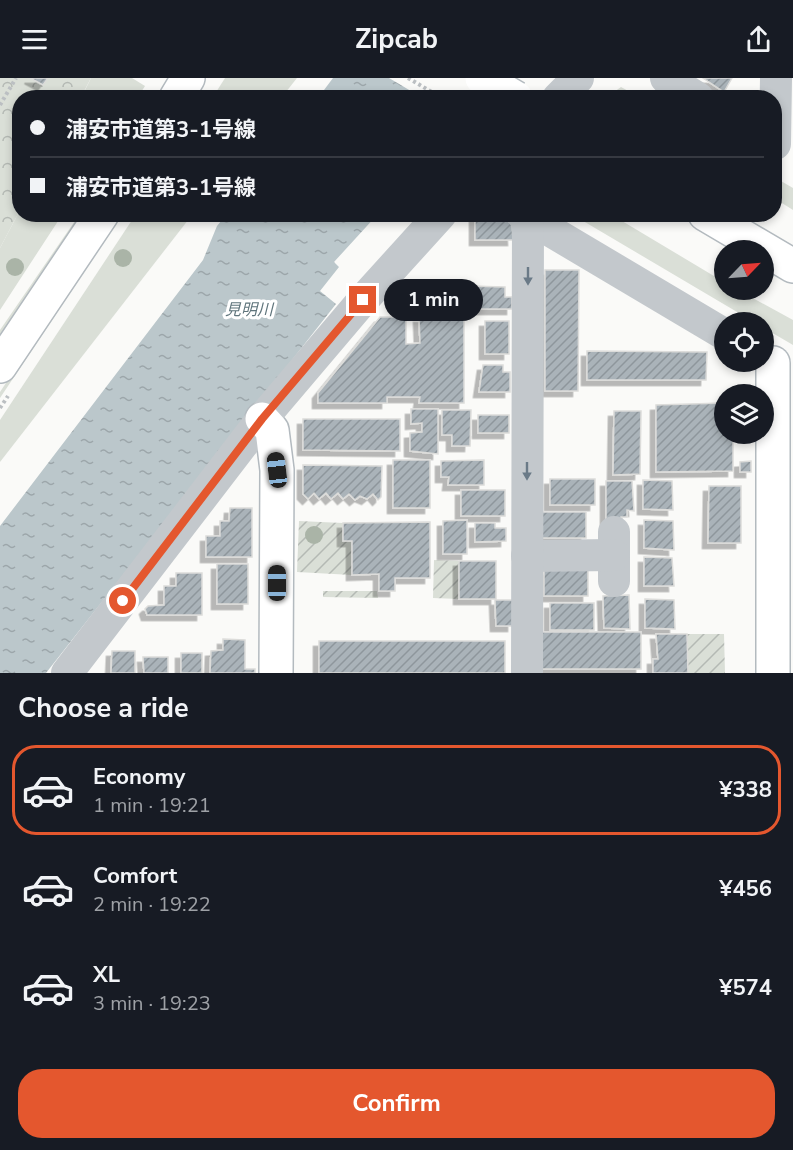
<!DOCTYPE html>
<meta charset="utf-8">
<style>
body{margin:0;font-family:"Nunito Sans","Noto Sans JP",sans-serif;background:#242831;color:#f1f3f6;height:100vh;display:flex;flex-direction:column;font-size:22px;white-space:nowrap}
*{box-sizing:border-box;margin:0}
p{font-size:20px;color:#9ea1a6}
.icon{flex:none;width:33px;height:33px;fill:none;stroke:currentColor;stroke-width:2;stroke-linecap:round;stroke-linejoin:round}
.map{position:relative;height:595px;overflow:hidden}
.sheet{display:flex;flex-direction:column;background:#171b24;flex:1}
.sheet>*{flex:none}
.top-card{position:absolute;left:12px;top:12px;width:770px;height:132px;border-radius:24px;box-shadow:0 3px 9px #0003;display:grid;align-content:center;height:132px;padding:0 18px;background:#171b24}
.needle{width:39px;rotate:65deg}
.buttons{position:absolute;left:714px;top:162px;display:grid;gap:12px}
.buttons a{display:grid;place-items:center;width:60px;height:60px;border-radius:50%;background:#171b24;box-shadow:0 3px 9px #0003;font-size:30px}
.end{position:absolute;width:27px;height:27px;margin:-14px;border:8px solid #e4572e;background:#fff;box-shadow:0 0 0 3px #fff}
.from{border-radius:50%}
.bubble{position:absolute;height:42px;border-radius:21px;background:#171b24;box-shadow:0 3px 9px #0003;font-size:20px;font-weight:700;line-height:42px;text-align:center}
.car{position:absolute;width:18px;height:36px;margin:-18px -9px;border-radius:8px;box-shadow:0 0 4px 2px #0007;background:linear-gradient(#222 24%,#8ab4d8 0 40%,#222 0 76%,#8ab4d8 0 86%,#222 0)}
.top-card b{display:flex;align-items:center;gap:21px;height:57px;font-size:22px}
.top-card b+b{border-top:2px solid #363941}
.top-card i{width:15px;height:15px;background:#f1f3f6}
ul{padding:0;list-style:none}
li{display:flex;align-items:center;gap:18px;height:90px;margin:0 12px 9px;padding:0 6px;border:3px solid transparent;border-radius:24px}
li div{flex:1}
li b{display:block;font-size:22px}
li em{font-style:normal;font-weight:700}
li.selected{border-color:#e4572e}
li>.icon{width:54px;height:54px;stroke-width:1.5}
h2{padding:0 18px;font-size:27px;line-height:72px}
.button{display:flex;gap:12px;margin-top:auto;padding:12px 18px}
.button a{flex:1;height:69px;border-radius:24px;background:#e4572e;color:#fff;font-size:24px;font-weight:700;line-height:69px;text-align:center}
header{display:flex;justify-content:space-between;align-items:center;height:78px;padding:0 18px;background:#171b24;font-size:27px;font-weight:700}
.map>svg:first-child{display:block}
.grass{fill:#dadfd7}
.forest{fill:url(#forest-crowns)}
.garden{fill:url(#garden-furrows)}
.water{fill:url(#water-ripples)}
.pier{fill:#fafaf8}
.building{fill:url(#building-hatch);stroke:#dcdcda;stroke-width:1.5;filter:url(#shadow)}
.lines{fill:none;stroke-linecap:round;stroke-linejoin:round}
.secondary-casing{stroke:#b3babf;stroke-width:36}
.path{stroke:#bbbfc2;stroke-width:4;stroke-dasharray:3 3;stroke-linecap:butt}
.street{stroke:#c3c8cc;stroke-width:32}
.secondary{stroke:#fff;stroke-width:33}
.secondary-bridge-casing{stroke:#b3babf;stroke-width:36;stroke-linecap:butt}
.secondary-bridge{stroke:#fff;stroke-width:33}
.tree{fill:#aab4a7}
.oneway{fill:#6a7a87}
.route{stroke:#e4572e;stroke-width:8}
.labels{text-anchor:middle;stroke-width:6;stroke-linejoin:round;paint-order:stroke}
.water-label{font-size:16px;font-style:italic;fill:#60757c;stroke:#fff}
</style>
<header><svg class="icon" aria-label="menu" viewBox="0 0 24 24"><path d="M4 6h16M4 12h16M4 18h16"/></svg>Zipcab<svg class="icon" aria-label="share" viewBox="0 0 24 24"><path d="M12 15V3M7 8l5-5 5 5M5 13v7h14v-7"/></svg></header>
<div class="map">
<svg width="793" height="595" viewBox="0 0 793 595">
<defs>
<pattern id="forest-crowns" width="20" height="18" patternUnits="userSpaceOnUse" patternTransform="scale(1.5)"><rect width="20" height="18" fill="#dadfd7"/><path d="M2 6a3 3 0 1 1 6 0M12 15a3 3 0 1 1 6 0" fill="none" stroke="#b4b9b4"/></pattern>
<pattern id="garden-furrows" width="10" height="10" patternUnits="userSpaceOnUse" patternTransform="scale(1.5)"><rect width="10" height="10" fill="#dadfd7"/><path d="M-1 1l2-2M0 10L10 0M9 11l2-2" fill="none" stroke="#b4b9b4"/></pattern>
<pattern id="water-ripples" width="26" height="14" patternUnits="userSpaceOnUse" patternTransform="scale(1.5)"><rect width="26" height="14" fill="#bbc7cb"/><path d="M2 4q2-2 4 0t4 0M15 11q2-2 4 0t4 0" fill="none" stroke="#9ca6aa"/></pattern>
<pattern id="building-hatch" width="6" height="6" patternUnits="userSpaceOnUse" patternTransform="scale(1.5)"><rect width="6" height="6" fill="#aab3b9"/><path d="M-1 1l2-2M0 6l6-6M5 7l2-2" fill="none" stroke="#8e969c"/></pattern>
<filter id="shadow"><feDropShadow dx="-5.5" dy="5.5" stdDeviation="0" flood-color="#0004"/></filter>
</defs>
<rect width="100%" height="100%" fill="#fafaf8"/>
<!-- grass -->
<g class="grass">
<polygon points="91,0 132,0 145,8 138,19 81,20"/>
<polygon points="225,0 297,0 282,19 213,19"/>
<polygon points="621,9 639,19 607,19"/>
<polygon points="774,99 793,110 793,132 774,120"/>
<polygon points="19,134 20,136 62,137 0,232 0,170"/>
<polygon points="136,136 192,137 0,384 0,342"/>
<polygon points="79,137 82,137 0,258 0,252"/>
<polygon points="118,137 122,137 0,320 0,314"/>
<polygon points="573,137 612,137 724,204 724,212 738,212 793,242 793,267 764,250 764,244 754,244"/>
</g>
<!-- forest -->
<polygon class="forest" points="0,0 91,0 81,19 20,20 19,134 0,170"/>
<!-- garden -->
<g class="garden">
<polygon points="299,443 343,445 343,463 352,463 352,497 297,494"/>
<polygon points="434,482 459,483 459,521 433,520"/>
<polygon points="323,513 377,513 378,520 323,519"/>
<polygon points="687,556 724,556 725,595 688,595"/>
</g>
<!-- water -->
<g class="water">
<polygon points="333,0 503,0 485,19 318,20"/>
<polygon points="226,137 377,137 334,184 339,189 320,213 336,226 46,595 0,595 0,448 203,182 217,148"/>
</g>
<!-- pier -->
<polygon class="pier" points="389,0 506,0 489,20 421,19"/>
<!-- building -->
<g class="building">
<polygon points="30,0 48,0 43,7"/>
<polygon points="703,0 732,0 724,14"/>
<polygon points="475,136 497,136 512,146 513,162 475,162"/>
<polygon points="545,192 579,192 578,313 545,313"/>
<polygon points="450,208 450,231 415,231 415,209"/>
<polygon points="468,208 505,209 505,219 512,219 512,231 468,231"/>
<polygon points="380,239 406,239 406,266 420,265 419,239 464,239 464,325 419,325 420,319 387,319 387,325 318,325 318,315"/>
<rect x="485" y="243" width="24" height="33"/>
<polygon points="587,273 707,274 706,302 587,302"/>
<polygon points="483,287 503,287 503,294 510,294 510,314 479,314"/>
<polygon points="724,325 724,356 733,356 733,393 656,394 656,327"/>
<polygon points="411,331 438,331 438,376 410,373 410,355 422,354 422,345 411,346"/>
<polygon points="442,332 471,332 470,368 452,368 452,357 442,357"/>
<polygon points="614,333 641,333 640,396 613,397"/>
<rect x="478" y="337" width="31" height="18"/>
<polygon points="303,341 400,341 400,373 303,372"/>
<rect x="393" y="382" width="37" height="48"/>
<polygon points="484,382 484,407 448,407 449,399 441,399 441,383"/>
<polygon points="751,383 751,394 740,394 740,384"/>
<polygon points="303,387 382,388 381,419 378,422 373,416 367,421 360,418 355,422 349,416 343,421 338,415 331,421 326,415 319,421 314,415 308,421 303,416"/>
<rect x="550" y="401" width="45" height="26"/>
<polygon points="643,402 672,403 673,432 643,431"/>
<polygon points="606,403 632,403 634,433 627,432 627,439 621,439 620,446 606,446"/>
<polygon points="709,408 741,408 741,465 708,465"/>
<rect x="461" y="412" width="44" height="26"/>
<polygon points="230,430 252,430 252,479 206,479 206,458 220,458 220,443 229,443"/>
<rect x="541" y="434" width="45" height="26"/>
<polygon points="467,442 467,476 443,476 443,443"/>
<polygon points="644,442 673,443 674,472 644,470"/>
<polygon points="430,444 430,500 395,500 395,513 379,513 379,496 352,497 352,463 343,463 343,445"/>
<polygon points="475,445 495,445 495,450 506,450 506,463 475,464"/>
<polygon points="644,479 672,480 674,508 644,508"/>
<rect x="459" y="483" width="37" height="38"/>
<rect x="217" y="486" width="31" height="40"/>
<rect x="544" y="492" width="44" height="26"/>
<polygon points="176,495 202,495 202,537 147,537 145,531 148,528 164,527 164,508 176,508"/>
<polygon points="629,517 630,551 604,550 603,518"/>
<polygon points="645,521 674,522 675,551 645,550"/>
<polygon points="495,522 513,522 513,548 496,548"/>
<rect x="550" y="525" width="44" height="27"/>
<rect x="542" y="554" width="99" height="37"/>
<polygon points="656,556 687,556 688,595 653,595 653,581 658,581"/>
<polygon points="223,561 245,562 245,591 255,591 255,595 210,595 211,573 223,572"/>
<rect x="319" y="563" width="186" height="32"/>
<polygon points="112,573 135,573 135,595 111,595"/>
<rect x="181" y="575" width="21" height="20"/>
<polygon points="143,579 168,579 168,595 144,595"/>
</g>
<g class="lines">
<defs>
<g id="secondary">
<polyline points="176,20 188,0"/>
<polyline points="705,136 793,188"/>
<polyline points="0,288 102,136"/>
<polyline points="262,341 272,352 277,392 276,595"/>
<polyline points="773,595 773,285"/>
</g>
</defs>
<!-- secondary casing -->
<use href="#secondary" class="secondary-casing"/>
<!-- path -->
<g class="path">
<polyline points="408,0 442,20"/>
<polyline points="0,27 16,0"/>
<polyline points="0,330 8,318"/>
</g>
<!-- street -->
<g class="street">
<polyline points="666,0 698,20"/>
<polyline points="558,20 578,0"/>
<polyline points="775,66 776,0"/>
<polyline points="522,136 724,256"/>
<polyline points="614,454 614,503"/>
<polyline points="527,478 614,477"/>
<polyline points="67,595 262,341 363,222 441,136"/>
<polyline points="527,595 528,140"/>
</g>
<!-- secondary -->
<use href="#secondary" class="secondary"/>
<defs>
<polyline id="secondary-bridge" points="482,0 516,20"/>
</defs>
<!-- secondary-bridge casing -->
<use href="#secondary-bridge" class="secondary-bridge-casing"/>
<!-- secondary-bridge -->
<use href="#secondary-bridge" class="secondary-bridge"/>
</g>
<!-- trees -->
<g class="tree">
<circle cx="123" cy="180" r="9"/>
<circle cx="15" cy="189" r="9"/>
<circle cx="314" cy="457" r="9"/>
</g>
<!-- one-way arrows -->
<defs><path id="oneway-solid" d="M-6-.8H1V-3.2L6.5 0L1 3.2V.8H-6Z" transform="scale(1.5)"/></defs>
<g class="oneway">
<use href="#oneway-solid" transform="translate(528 198) rotate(90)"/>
<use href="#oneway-solid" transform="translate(527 393) rotate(90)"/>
</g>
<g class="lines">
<!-- route -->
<polyline class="route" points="123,523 262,341 363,222"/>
</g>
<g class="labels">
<!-- water labels -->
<g class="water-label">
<text x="249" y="237">見明川</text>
</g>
</g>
</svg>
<div class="buttons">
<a><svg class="needle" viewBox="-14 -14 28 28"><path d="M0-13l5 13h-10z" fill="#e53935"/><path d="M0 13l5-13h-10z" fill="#9ea1a6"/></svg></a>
<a><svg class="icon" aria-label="locate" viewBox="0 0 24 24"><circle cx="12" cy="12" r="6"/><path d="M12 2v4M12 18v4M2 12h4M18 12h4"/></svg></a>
<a><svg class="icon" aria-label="layers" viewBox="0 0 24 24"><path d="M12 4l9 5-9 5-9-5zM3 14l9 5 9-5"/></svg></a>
</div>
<i class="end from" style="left:123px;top:523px"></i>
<i class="end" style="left:363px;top:222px"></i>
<div class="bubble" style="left:384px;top:201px;width:99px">1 min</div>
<i class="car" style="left:277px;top:392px;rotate:353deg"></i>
<i class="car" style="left:277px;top:505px;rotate:0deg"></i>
<div class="top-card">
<b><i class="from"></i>浦安市道第3-1号線</b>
<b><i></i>浦安市道第3-1号線</b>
</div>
</div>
<section class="sheet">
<h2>Choose a ride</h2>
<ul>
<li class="selected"><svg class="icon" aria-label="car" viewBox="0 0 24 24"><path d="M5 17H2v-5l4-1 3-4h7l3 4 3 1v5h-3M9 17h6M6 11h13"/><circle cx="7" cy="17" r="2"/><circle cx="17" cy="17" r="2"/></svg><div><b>Economy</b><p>1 min · 19:21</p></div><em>¥338</em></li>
<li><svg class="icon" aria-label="car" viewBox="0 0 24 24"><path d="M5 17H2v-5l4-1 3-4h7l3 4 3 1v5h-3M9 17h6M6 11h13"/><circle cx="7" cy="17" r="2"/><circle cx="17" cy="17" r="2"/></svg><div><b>Comfort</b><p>2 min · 19:22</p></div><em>¥456</em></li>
<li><svg class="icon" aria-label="car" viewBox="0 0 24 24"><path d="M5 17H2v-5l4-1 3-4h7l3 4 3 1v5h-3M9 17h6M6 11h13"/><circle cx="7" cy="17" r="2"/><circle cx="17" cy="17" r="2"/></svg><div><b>XL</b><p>3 min · 19:23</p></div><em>¥574</em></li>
</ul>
<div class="button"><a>Confirm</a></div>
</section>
